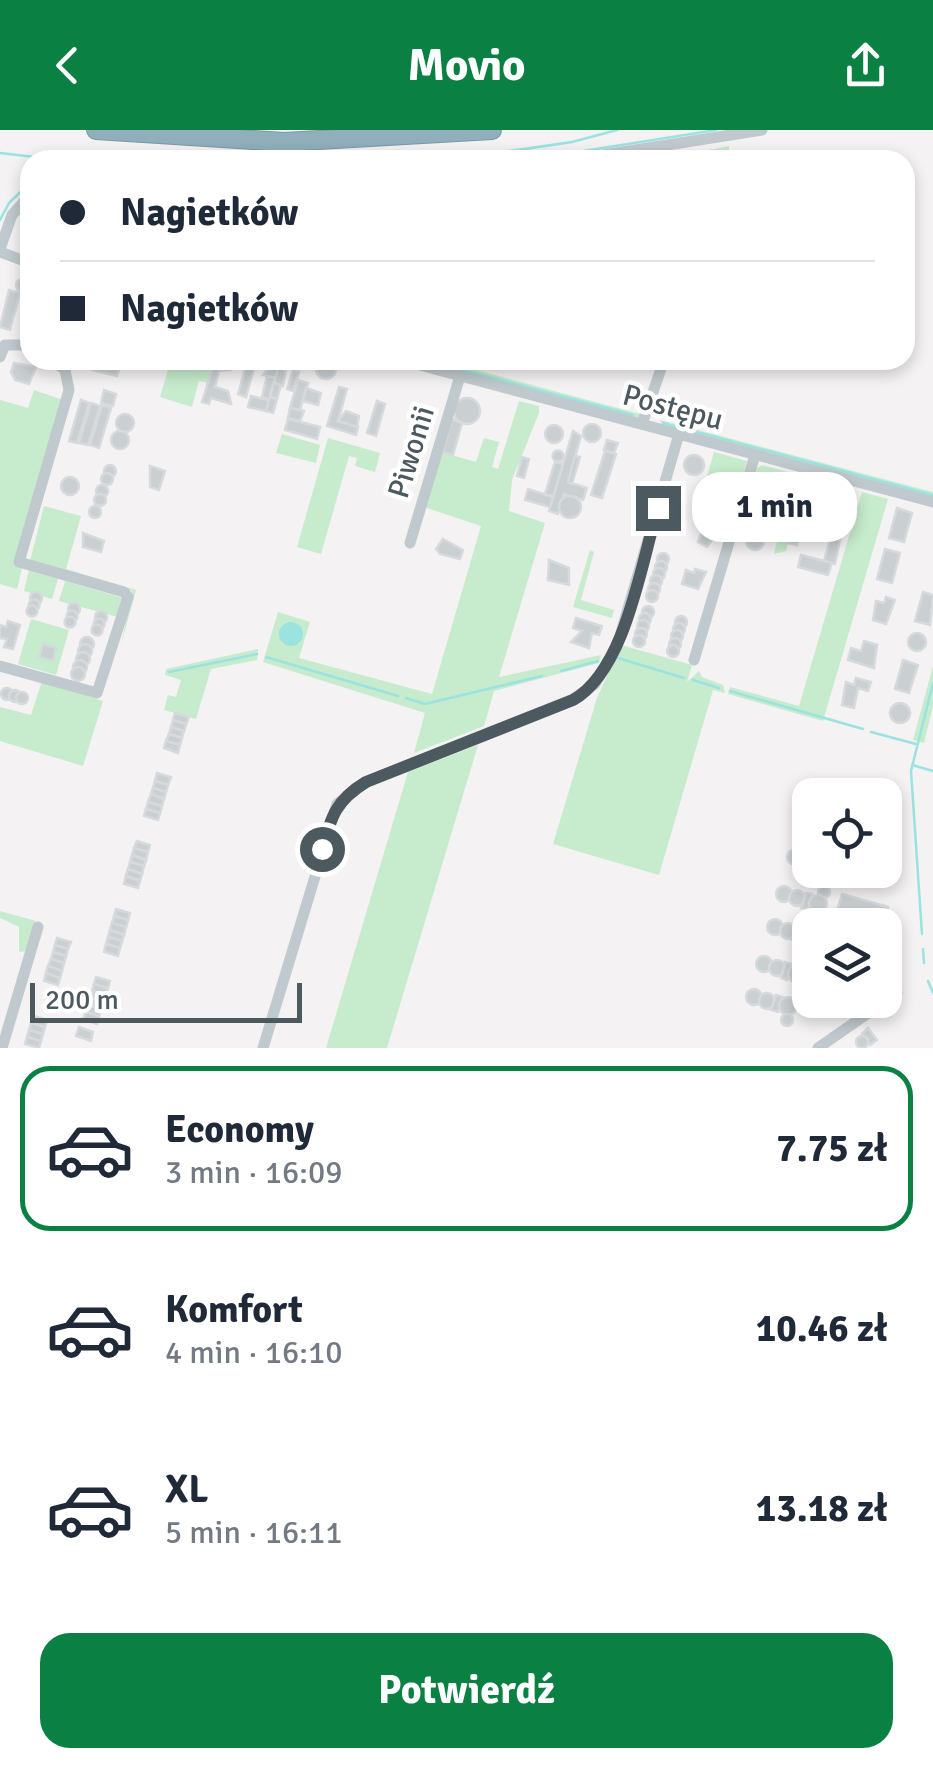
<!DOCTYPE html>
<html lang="pl">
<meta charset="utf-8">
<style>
body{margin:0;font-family:Signika,sans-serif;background:#f2f2f3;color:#1f2937;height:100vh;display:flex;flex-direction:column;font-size:38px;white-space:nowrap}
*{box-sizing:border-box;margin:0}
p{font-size:32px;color:#747a83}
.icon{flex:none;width:55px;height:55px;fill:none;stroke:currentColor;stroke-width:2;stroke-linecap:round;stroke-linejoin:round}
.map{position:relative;height:918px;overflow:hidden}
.panel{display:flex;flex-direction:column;background:#fff;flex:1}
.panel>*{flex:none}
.guide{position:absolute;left:20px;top:20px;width:895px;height:220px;border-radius:30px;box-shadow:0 5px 15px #0003;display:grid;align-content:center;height:220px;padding:0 40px;background:#fff}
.tools{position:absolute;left:792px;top:648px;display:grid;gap:20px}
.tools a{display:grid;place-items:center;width:110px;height:110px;border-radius:20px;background:#fff;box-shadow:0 5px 15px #0003;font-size:50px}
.scale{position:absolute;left:30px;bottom:25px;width:272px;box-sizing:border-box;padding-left:10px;border:5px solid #4c595e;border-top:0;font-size:28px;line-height:35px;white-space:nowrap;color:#4c595e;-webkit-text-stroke:8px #fff;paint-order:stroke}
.end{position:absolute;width:45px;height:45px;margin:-22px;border:12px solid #4c595e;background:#fff;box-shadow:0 0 0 5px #fff}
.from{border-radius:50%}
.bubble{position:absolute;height:70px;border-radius:30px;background:#fff;box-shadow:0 5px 15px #0003;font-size:32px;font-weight:800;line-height:70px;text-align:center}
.guide b{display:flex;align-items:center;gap:35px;height:95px;font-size:38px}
.guide b+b{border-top:2px solid #e0e1e3}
.guide i{width:25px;height:25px;background:#1f2937}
ul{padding:18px 0 0;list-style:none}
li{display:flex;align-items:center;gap:30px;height:165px;margin:0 20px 15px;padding:0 20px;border:5px solid transparent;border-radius:30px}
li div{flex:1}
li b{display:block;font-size:38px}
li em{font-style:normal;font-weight:800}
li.on{border-color:#0b8043}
li>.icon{width:90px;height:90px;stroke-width:1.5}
.button{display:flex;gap:20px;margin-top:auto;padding:20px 40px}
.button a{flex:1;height:115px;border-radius:30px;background:#0b8043;color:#fff;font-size:40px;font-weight:800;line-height:115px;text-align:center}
header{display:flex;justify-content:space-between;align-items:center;height:130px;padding:0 40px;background:#0b8043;color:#fff;font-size:45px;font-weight:800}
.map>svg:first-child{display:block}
.green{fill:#c7ebcd}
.water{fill:#9ae3e1}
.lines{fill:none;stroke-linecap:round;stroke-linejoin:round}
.stream{stroke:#9ae3e1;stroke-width:2.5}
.building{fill:#cacfd1;stroke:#d7dadd;stroke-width:2.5}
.highway-casing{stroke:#7b9aa6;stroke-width:20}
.minor{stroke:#c0c9cd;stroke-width:11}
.highway{stroke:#90afba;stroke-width:18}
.route{stroke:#4c595e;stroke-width:12}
.labels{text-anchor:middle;stroke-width:9;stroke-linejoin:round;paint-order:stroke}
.street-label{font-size:30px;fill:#4c595e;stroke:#fff}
</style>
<header><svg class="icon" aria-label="back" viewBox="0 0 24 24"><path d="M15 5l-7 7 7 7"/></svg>Movio<svg class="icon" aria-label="share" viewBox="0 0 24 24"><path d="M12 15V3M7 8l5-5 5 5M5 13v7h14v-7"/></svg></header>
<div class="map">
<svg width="933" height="918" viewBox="0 0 933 918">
<rect width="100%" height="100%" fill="#f4f2f3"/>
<!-- green -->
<g class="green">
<polygon points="729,16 729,30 658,28 720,18"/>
<polygon points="171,230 215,230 208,253 199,251 192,277 160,267"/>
<polygon points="419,230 439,230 640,284 638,289"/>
<polygon points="34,260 63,270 15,436 22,438 17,459 0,454 0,270 28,278"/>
<polygon points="519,271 539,276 539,283 512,350 509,381 545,393 499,547 601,525 599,533 494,561 484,596 414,623 425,583 263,532 278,482 310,492 299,528 432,564 481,396 424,377 441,322 476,332 484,308 499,312 492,337 498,339"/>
<polygon points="660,290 933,362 933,367 662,294"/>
<polygon points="282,304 320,315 316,333 276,323"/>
<polygon points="328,308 380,323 375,342 355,336 357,328 349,326 321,424 297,417"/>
<polygon points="714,322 747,331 731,384 699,374"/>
<polygon points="762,335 806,347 786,421 774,424 779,403 741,391 757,338"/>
<polygon points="862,362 888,369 823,591 728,564 730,557 799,576"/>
<polygon points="44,376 81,386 66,439 136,460 121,515 132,461 30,431"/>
<polygon points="590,420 594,422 581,470 614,480 612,488 573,477"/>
<polygon points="29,440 58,449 52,469 24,461"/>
<polygon points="65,451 123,468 118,487 59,471"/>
<polygon points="31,489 69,500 56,545 18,534"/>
<polygon points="621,515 692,535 687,552 699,541 702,547 723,555 725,563 713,560 659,745 553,714 597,568"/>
<polygon points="258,519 257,530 211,539 196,589 164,580 168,565 176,567 181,550 165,545 166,539"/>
<polygon points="933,536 933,576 924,613 913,610"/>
<polygon points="42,551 103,571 83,636 0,611 0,577 31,585"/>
<polygon points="478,615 387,918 326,918 408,642"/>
<polygon points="0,781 36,791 27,821 19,822 19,797 0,788"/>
</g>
<!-- water -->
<circle class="water" cx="291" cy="504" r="12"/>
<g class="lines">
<!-- stream -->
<g class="stream">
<polyline points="0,23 61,30"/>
<polyline points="449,30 572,12 617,0"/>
<polyline points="527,30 716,0"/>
<polyline points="0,90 9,73 30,53"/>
<polyline points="425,230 633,285"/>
<polyline points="663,293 933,365"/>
<polyline points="266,527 398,566"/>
<polyline points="618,528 684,548"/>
<polyline points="561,541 598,531"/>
<polyline points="169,542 257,524"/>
<polyline points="693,550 719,558"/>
<polyline points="730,561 863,599"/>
<polyline points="406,568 425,574 542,546"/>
<polyline points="871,602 916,614"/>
<polyline points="912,635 933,641"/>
<polyline points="922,804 911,641 933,553"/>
<polyline points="923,819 924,833"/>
<polyline points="928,851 933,863"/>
</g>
</g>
<!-- building -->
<g class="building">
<circle cx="22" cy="155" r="6"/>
<polygon points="9,160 20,163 10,200 0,197"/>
<circle cx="326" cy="239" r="10"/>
<polygon points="96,230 121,234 117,246 93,240"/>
<polygon points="215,230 223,230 222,235 229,240 219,241 215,257 228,261 231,274 211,268 209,274 202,272"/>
<polygon points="14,233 36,237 29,254 15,250 11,242"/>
<polygon points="247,233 255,235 246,267 238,264"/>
<polygon points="271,234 279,236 275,248 263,245"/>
<polygon points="279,236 286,238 283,256 274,253"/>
<polygon points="293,241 299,242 293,261 287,259"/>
<polygon points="267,246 275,248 269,270 262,267"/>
<polygon points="298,250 308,253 300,280 290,278"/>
<polygon points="274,253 281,255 277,269 270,267"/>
<polygon points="339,257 347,259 338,291 358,297 356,305 327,296"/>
<polygon points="306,258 321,263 318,275 303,271"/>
<polygon points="104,260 116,264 113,276 101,273"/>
<polygon points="251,266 269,270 266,281 248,277"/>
<polygon points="270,267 277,269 273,283 266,281"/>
<circle cx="467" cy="281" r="13"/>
<polygon points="81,270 89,273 77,313 69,311"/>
<polygon points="377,271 385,274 376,306 367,303"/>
<polygon points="91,273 100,276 88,315 79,313"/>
<polygon points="102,275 111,278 99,318 90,315"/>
<polygon points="290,278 304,281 300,291 288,288"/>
<polygon points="346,281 359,286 357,297 338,291"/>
<circle cx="125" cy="293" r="9"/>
<polygon points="288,289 320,297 317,309 285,300"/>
<polygon points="452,289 462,293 453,325 443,322"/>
<circle cx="592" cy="303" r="9"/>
<circle cx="554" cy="304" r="9"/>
<polygon points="573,301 581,306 568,352 587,358 583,370 564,364 558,384 549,381"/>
<circle cx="120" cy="310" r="9"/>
<polygon points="607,310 618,313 614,323 604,320"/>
<circle cx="558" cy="326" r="5.5"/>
<polygon points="605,321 616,324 602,368 591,365"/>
<circle cx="694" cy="335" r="10"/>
<polygon points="575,326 580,327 572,354 568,352"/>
<polygon points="522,327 529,329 524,348 517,346"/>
<polygon points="555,332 563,334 553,367 545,364"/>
<circle cx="110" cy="341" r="6"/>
<polygon points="150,336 165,341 159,360 150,357"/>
<circle cx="107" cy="349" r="6"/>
<circle cx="70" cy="356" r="9"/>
<circle cx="102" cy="361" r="6"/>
<circle cx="818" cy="366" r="9"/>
<polygon points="528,359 553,367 550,377 525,370"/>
<circle cx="100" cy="370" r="6"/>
<circle cx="570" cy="377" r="11"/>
<polygon points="842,367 850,369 844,391 836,389"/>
<polygon points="799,374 807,377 797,415 788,413"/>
<circle cx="95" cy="382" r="6"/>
<polygon points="897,378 912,383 904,412 889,408"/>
<polygon points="708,383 718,386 717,402 707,417 698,412"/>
<polygon points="806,383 821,387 819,396 803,392"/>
<polygon points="836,389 844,391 835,434 824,431"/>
<circle cx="755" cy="411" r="9"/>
<polygon points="83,403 104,411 101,422 83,417"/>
<polygon points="443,409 463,420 460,429 440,424 436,419"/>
<polygon points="885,419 900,423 892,453 877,449"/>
<circle cx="663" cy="429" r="6"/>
<polygon points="801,425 832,433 828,445 798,437"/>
<polygon points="549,430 569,438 569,455 548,450"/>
<circle cx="661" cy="437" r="6"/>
<circle cx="659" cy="444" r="6"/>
<polygon points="695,439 706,442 698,459 682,454 686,440 694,443"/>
<circle cx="656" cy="451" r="6"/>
<circle cx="654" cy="459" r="6"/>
<circle cx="652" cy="466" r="6"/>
<circle cx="36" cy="468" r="6"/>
<polygon points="923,462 933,465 930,495 915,491"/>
<polygon points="886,467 895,470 886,494 873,490 876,471 884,473"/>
<circle cx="34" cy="475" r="5.5"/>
<circle cx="74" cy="479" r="6"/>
<circle cx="32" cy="481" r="5.5"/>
<circle cx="648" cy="482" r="6"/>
<circle cx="72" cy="486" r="5.5"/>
<circle cx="101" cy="487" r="6"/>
<circle cx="645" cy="489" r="6"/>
<circle cx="681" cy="492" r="6"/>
<circle cx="70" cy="492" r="5.5"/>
<polygon points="576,488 602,496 599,505 592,503 589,518 571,512 582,501 573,498"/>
<circle cx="99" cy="494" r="5.5"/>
<circle cx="643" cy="496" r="6"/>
<polygon points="8,491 20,495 13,519 4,517 7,509 0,508 0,495 6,497"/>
<circle cx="679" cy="499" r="6"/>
<circle cx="97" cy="500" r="5.5"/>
<circle cx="641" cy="504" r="6"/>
<circle cx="677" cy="506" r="6"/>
<circle cx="917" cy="512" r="9"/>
<circle cx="639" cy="511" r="6"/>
<circle cx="87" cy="514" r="7"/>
<circle cx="675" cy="514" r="6"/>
<polygon points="864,511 877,515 874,538 848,530 851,518 861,521"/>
<polygon points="43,514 56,518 53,531 39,527"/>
<circle cx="85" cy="521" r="7"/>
<circle cx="673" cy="521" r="6"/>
<circle cx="83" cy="529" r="7"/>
<polygon points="903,530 918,535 909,563 895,559"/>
<circle cx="80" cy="537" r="7"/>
<circle cx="78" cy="544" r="7"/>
<polygon points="856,548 871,552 868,561 858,558 854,578 842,575 846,552 854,555"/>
<circle cx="7" cy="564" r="6"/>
<circle cx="15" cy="566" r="6"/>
<circle cx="22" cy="568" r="6"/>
<circle cx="900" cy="583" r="10"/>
<polygon points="175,583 189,587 186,594 173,590"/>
<polygon points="173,590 186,594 184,601 171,597"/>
<polygon points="171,597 184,601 182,608 169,604"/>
<polygon points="169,604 182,608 180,615 166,611"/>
<polygon points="166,611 180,615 178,623 164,618"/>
<polygon points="157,643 171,647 168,655 155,651"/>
<circle cx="815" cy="657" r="8"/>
<polygon points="155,651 168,655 166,662 153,658"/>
<polygon points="831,653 846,658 844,665 827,665"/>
<polygon points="153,658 166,662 164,669 151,664"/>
<polygon points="151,664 164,669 162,676 148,672"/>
<polygon points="148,672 162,676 160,683 146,679"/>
<polygon points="146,679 160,683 158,690 144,686"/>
<circle cx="804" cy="695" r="8"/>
<polygon points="137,711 150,715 148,722 134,718"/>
<polygon points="134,718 148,722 146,730 132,725"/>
<circle cx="795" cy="727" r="8"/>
<polygon points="804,721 810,725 810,739 799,736"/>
<polygon points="132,725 146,730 144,736 130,732"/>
<polygon points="130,732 144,736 142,744 128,739"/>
<polygon points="885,737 889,738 884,755 847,745 849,740"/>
<polygon points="128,739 142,744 140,751 126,746"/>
<circle cx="828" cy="751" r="6"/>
<polygon points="126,746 140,751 138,758 124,754"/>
<circle cx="784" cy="764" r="8"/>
<circle cx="824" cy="762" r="6"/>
<circle cx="797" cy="768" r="8"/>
<polygon points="806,763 812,764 808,780 801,778"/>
<polygon points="842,764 888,777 884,794 837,781"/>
<circle cx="818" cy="774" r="9"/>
<polygon points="116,779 130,783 128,790 114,786"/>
<polygon points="114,786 128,790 126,797 112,793"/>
<circle cx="775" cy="797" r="8"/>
<circle cx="788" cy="801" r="8"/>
<polygon points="112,793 126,797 124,805 110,800"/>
<polygon points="796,795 803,797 798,812 792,810"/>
<polygon points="803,797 810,799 810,815 798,812"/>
<polygon points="110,800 124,805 122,811 108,807"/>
<polygon points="108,807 122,811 120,818 106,814"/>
<polygon points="57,808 71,812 68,819 55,815"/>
<polygon points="106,814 120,818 118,826 104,822"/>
<polygon points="55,815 68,819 66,826 53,822"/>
<polygon points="53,822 66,826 64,833 51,829"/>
<circle cx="764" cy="834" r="8"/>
<circle cx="804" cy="832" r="6"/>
<polygon points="51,829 64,833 62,841 48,836"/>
<circle cx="777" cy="838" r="8"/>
<polygon points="785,832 792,834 787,850 781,848"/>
<circle cx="797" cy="844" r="9"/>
<polygon points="48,836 62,841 60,848 46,843"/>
<polygon points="46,843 60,848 58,855 44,851"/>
<polygon points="96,847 110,851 108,858 94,854"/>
<polygon points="94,854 108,858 106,865 92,861"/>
<circle cx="754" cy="867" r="8"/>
<polygon points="92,861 106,865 104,872 90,868"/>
<circle cx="767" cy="871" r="8"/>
<polygon points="776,865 782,867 778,882 771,880"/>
<circle cx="788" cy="876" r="9"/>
<polygon points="90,868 104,872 101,879 88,875"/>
<polygon points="88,875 101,879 99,886 86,882"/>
<polygon points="86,882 99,886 97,894 83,889"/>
<circle cx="787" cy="890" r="6"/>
<polygon points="34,886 47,890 45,897 31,893"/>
<polygon points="31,893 45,897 43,904 29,900"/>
<polygon points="79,897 93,902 91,911 76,906"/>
<polygon points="868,898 877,910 870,915 862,904"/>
<polygon points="29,900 43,904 41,911 27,907"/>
<circle cx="862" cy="912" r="6"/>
<polygon points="27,907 41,911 39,918 25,914"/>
</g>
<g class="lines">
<defs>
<polyline id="highway" points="96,0 284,12 492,0"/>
</defs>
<!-- highway casing -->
<use href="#highway" class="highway-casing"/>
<!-- minor -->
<g class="minor">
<polyline points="572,30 762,0"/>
<polyline points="0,119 12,85 30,65"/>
<polyline points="0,122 30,133"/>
<polyline points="0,227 5,215 30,215"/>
<polyline points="401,230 933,372"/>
<polyline points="642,294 664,230"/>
<polyline points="410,413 460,246"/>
<polyline points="694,530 755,325"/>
<polyline points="0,536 97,563 128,467 124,462 19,432 69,260 65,240 52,230"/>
<polyline points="2,918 38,797"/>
<polyline points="263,918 337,674 366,652 573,569 595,554 617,516 679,304"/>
<polyline points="818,918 897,863"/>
</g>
<!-- highway -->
<use href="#highway" class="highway"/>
</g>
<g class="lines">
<!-- route -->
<path class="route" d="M322,719c9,-32 14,-49 44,-67l207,-82c53,-30 68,-137 85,-192"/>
</g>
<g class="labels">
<!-- street labels -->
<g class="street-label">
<text transform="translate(673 277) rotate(15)" y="10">Postępu</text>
<text transform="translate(411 322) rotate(-73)" y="10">Piwonii</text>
</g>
</g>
</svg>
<div class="tools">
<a><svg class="icon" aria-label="locate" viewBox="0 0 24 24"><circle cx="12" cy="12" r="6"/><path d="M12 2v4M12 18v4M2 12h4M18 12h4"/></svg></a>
<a><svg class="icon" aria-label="layers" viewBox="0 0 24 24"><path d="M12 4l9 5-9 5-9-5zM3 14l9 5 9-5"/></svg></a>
</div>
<div class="scale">200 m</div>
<i class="end from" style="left:322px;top:719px"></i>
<i class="end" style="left:658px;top:378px"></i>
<div class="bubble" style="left:692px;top:342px;width:165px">1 min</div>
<div class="guide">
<b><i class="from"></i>Nagietków</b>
<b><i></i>Nagietków</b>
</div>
</div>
<section class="panel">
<ul>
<li class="on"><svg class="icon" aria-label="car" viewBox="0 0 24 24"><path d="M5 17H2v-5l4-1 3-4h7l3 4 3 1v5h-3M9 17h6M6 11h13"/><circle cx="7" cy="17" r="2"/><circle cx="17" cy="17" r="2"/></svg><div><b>Economy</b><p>3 min · 16:09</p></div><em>7.75 zł</em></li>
<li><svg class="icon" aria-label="car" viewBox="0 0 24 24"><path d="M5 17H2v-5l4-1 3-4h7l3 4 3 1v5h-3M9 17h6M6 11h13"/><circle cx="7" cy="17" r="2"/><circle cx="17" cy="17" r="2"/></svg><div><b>Komfort</b><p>4 min · 16:10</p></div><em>10.46 zł</em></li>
<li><svg class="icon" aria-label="car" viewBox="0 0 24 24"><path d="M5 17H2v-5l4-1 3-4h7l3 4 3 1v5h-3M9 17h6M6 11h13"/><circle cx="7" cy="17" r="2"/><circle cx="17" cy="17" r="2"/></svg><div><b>XL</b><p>5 min · 16:11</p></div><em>13.18 zł</em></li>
</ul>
<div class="button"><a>Potwierdź</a></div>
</section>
